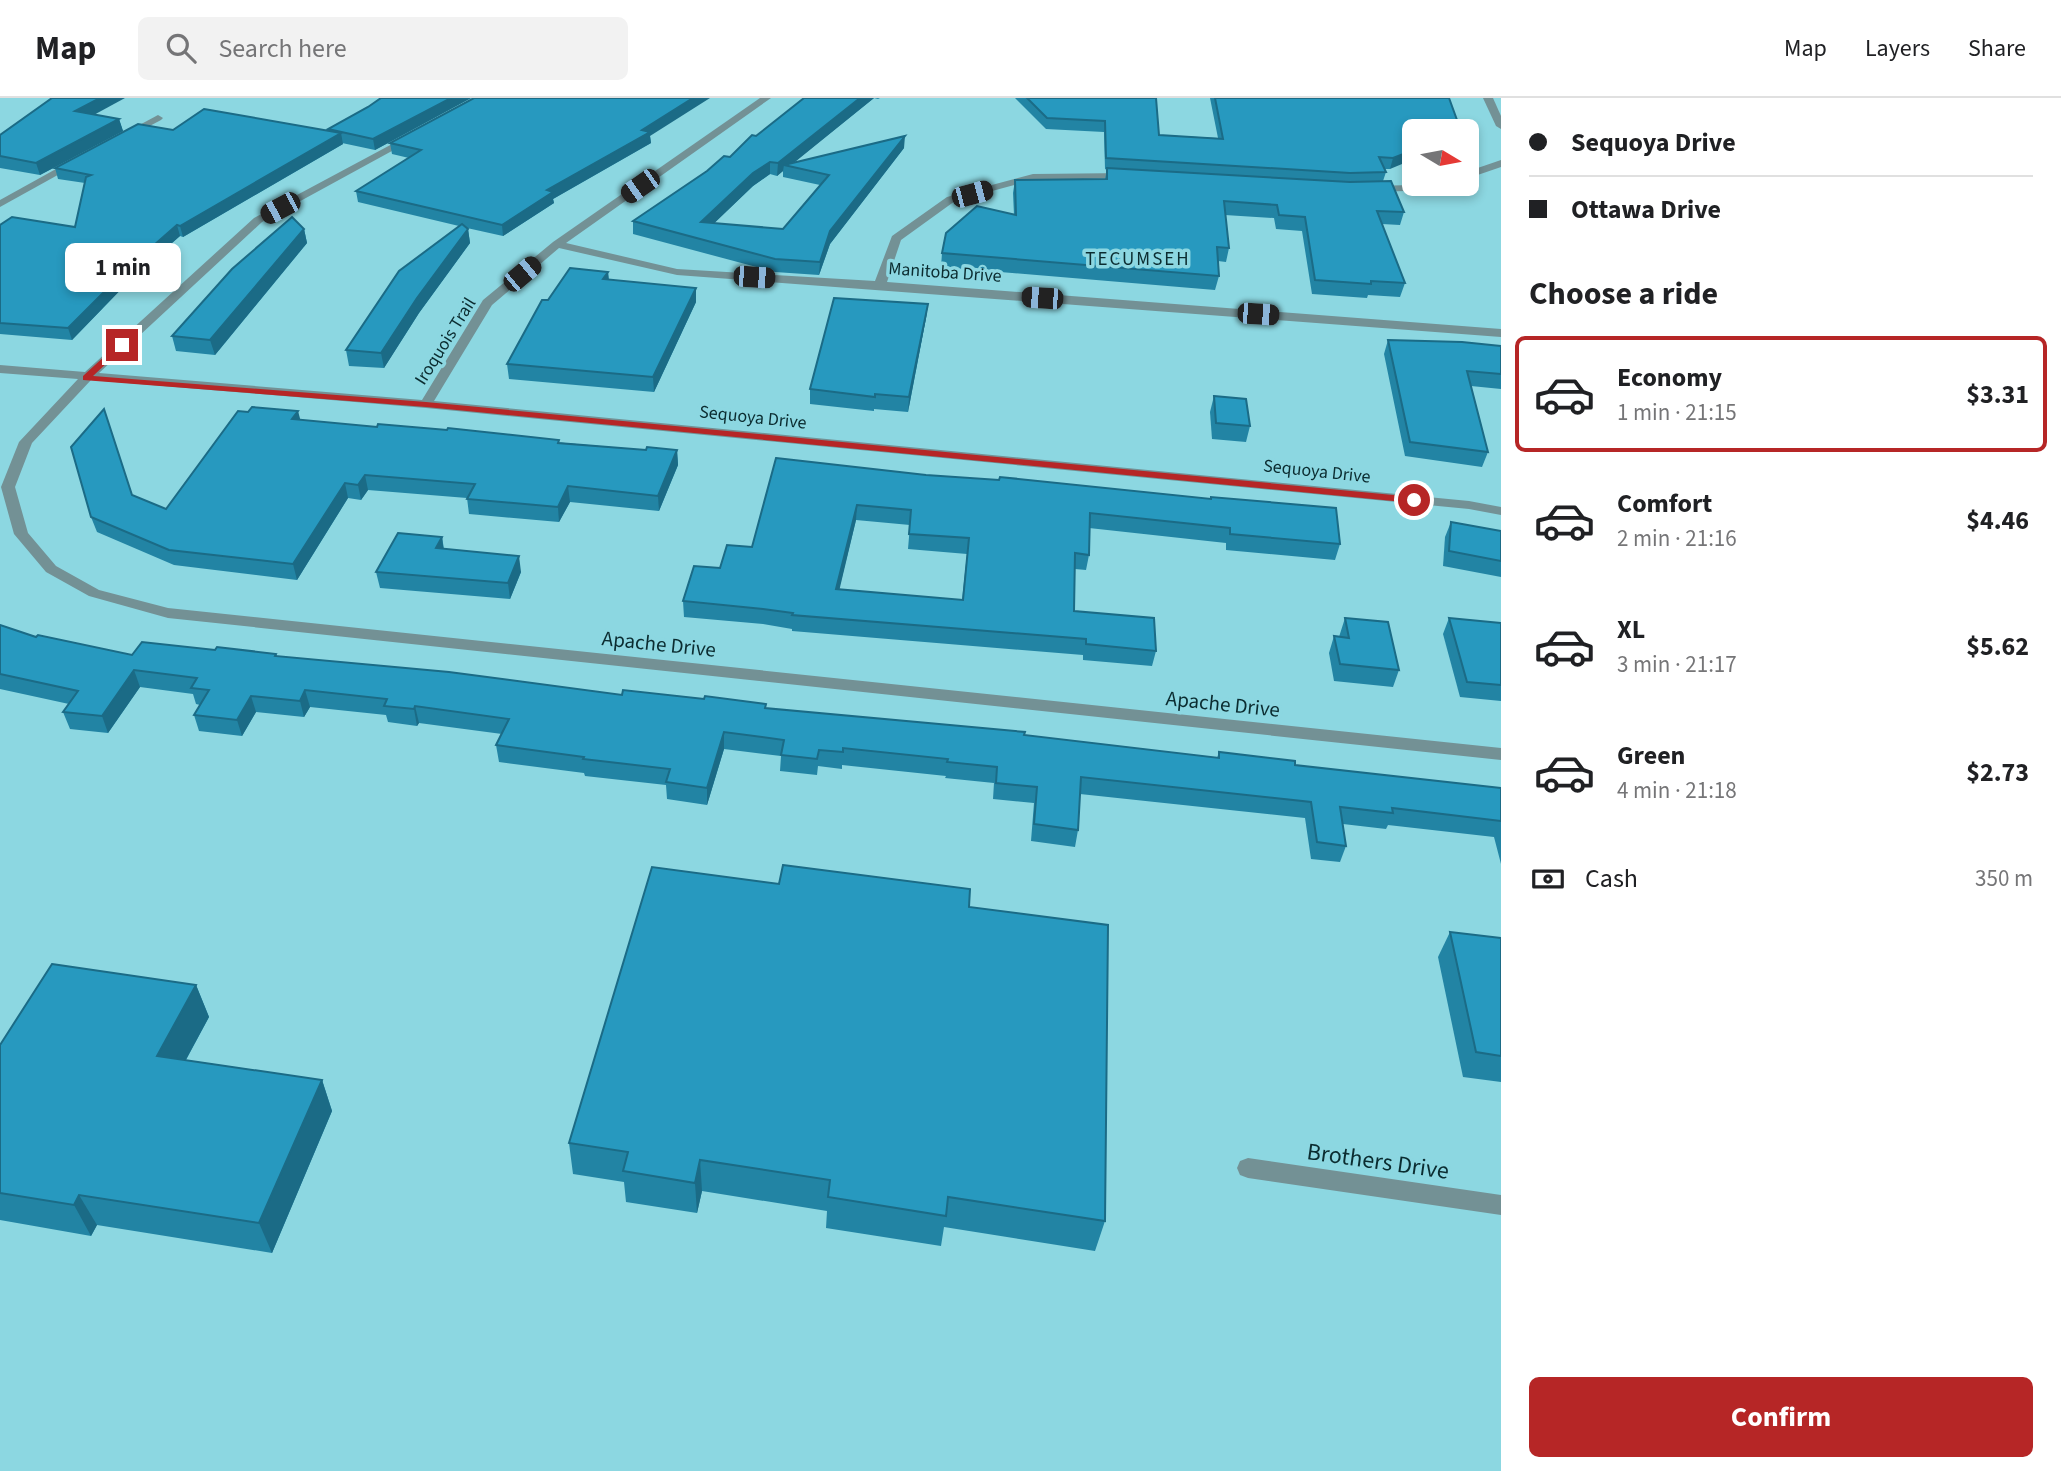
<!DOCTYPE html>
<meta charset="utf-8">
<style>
body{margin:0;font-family:"Source Sans 3",sans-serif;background:#f2f2f2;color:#202124;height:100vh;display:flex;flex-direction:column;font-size:26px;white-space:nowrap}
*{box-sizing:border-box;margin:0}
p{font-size:23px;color:#757577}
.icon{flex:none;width:38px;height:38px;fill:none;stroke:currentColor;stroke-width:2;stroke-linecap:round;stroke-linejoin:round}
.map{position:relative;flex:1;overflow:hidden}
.drawer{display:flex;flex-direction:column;background:#fff;width:560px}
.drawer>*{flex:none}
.guide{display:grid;align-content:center;height:154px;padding:0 28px;background:#fff}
.needle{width:46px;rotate:100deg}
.tools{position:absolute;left:1402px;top:21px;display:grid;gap:14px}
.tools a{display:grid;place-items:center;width:77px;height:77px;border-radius:10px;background:#fff;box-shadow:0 4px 10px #0003;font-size:35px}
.end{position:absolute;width:32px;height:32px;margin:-16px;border:9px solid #b62626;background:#fff;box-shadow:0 0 0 4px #fff}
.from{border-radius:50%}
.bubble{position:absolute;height:49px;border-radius:10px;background:#fff;box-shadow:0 4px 10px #0003;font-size:23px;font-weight:700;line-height:49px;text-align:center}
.car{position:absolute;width:21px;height:42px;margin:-21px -10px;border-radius:9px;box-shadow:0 0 5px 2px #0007;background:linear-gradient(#222 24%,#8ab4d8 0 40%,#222 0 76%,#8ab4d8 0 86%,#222 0)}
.guide b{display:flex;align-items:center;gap:24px;height:66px;font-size:26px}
.guide b+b{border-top:2px solid #e0e0e0}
.guide i{width:18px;height:18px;background:#202124}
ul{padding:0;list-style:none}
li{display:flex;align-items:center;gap:21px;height:116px;margin:0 14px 10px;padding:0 14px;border:4px solid transparent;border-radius:10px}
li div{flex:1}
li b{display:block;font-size:26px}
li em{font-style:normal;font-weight:700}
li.current{border-color:#b62626}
li>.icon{width:63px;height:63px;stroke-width:1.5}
h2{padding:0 28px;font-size:32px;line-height:84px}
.pay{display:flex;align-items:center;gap:18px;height:77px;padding:0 28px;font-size:26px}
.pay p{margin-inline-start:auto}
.action{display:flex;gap:14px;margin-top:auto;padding:14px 28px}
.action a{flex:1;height:80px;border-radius:10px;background:#b62626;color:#fff;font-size:28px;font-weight:700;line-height:80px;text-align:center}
header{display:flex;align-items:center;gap:42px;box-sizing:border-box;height:98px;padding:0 35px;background:#fff;border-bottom:2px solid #e0e0e0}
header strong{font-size:33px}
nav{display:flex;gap:38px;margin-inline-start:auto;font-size:24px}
.search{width:490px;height:63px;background:#f2f2f2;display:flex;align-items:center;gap:18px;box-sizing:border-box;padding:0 24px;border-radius:10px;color:#757577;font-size:26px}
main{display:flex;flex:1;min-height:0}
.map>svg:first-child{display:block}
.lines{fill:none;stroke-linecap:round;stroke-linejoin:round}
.minor{fill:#739195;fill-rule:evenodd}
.wall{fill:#2284a4;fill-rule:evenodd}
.shaded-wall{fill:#1b6b86}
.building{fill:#2799bf;stroke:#1b6b86;stroke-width:2;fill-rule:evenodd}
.route{fill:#b62626}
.labels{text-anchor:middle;stroke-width:7;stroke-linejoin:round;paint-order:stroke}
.far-street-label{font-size:18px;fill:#0b2c30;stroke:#8cd7e1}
.far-neighbourhood-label{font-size:19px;letter-spacing:2px;fill:#0b2c30;stroke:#8cd7e1}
.street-label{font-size:21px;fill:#0b2c30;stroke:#8cd7e1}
.near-street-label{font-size:24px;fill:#0b2c30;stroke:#8cd7e1}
</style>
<header>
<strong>Map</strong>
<div class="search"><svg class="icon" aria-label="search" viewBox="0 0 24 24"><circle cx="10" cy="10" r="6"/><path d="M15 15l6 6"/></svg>Search here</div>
<nav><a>Map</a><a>Layers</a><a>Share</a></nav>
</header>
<main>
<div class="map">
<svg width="1501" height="1373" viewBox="0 0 1501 1373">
<rect width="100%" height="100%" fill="#8cd7e1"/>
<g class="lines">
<!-- minor -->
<g class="minor">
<polygon points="760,0 771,0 566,145 677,171 875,183 892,138 947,99 1033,76 1127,75 1131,76 1131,80 1033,82 955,103 901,142 887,184 1501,231 1501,239 677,177 559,150 492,207 434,303 1469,403 1501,409 1501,417 1469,411 426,310 91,282 32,345 15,389 28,435 56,468 99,492 168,510 1501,650 1501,662 168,520 89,498 46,474 14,436 1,389 19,344 78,281 0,275 0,267 85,274 254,120 409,37 414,40 412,42 262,124 99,275 422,302 483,202 553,144"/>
<polygon points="1483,0 1493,0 1501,18 1501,31 1496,28"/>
<polygon points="158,17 163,20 161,22 127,40 119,38"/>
<polygon points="74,61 83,63 0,109 0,102"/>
<polygon points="1501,62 1501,69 1466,81 1466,74"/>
<polygon points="1453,86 1439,92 1372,94 1367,91 1372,88"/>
<polygon points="1248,1060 1501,1097 1501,1117 1248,1080 1240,1077 1237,1070 1240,1063"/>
</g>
</g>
<!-- wall -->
<g class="wall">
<polygon points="381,0 471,0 375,52 342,45 343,46 183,139 180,138 132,180 72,242 0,236 0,127 75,129 85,85 58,81 55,70 173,32 328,33 328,31 368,9"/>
<path d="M804,0h76l-2,1 -4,-1 -80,64 110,-14 -74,96 -11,31 -44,-3 -142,-38v-13l97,-64zM783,73v6l37,8 -37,44 -69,-6 39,-37 17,-12 7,2z"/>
<polygon points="1015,0 1156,0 1159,37 1218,40 1210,0 1449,0 1390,71 1384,71 1386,74 1383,83 1404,114 1400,127 1382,126 1405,185 1400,199 1368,197 1367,200 1312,196 1302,133 1276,131 1274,120 1225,117 1229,150 1226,164 1218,163 1219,178 1215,192 941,169 942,155 1014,117 1013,95 1015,82 1105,81 1107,72 1105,71 1104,34 1046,31"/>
<polygon points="95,17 119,21 123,33 40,77 0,70 0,37"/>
<polygon points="650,38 651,45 553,101 554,105 503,138 467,130 468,131 470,145 419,215 384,270 349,268 346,252 459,128 358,104 356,93 409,60 392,56 390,45"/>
<polygon points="304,131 307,145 215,257 176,253 172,238"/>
<polygon points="608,174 609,182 696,190 696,204 654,294 509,281 507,266 548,202"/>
<polygon points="928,206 926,220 908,314 874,311 874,313 810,306 810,291"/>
<polygon points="1388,242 1501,248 1501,291 1471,288 1488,354 1482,369 1405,358 1384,256"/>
<polygon points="1214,298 1250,328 1246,344 1212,341 1210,314"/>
<polygon points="300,322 646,352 677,352 678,367 659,413 570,404 559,424 469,416 467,400 368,392 361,402 348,400 297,482 174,467 97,434 91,419 132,397 166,411"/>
<path d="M776,360l564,86 -5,16 -109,-10v-7l-137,-15v27l-3,15 -11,-1 -1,42 82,40 -4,15 -69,-6v-5l-291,-24v-2l-29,-5 -79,-7 -1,-16 37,-33 32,-21zM856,422l54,5 -2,24 59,5 -5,46 -123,-11z"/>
<polygon points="1451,424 1501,433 1501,479 1443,468 1445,439"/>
<polygon points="442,439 444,451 521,474 510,501 380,490 376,474"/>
<polygon points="1345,520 1399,572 1393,589 1334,583 1329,555 1334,538 1339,539"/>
<polygon points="1449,520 1501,525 1501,603 1460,599 1443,536"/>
<polygon points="0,527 36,539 132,557 215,552 276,556 277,558 622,597 704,601 766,606 766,610 1024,637 1217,660 1219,654 1295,667 1501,690 1501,766 1494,739 1388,727 1386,731 1343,726 1346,748 1340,764 1311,761 1305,720 1080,696 1078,732 1075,749 1031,743 1034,705 993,701 994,685 945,680 946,678 842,667 842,671 818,668 817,677 780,673 781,658 724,651 707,707 667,701 666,687 585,678 584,675 499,664 496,647 502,636 419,625 417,628 388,624 386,617 310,609 304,619 256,614 242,638 199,633 194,617 200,607 196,606 193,596 140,589 108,635 70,631 63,614 69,606 0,591"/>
<polygon points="779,786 969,809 1105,1123 1095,1153 944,1129 941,1148 826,1130 827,1113 702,1093 697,1115 626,1104 624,1084 573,1076 569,1045"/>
<polygon points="1450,834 1501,840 1501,984 1463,979 1438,859"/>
<polygon points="196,887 209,919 186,962 322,982 332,1013 272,1155 97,1127 91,1138 0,1122 0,947"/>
</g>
<!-- shaded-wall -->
<g class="shaded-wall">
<polygon points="100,0 125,0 79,25 75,13"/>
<polygon points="451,0 471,0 375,52 373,41"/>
<polygon points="693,0 710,0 650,38 651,45 553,101 554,105 503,138 502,127 547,92"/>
<polygon points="860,0 874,0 790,68 784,67 783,73 777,78 778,65"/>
<polygon points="119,21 123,33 40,77 36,65"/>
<polygon points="341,35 343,46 183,139 180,128"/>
<polygon points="905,38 904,50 830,146 819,177 820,164 830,133"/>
<polygon points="1414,52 1414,61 1390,71 1393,60"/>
<polygon points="770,64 770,76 753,88 702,137 701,124 753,75"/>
<polygon points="177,127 180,138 132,180 72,242 68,230 129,169"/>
<polygon points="304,131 307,145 215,257 210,242"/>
<polygon points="468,131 470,145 419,215 384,270 381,255 417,200"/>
<polygon points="608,174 609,188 603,181"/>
<polygon points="696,190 696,204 654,294 653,279"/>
<polygon points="928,206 926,220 908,314 909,299"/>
<polygon points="298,313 302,328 292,321"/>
<polygon points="677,352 678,367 659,413 658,398"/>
<polygon points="365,377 368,392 361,402 358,387"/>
<polygon points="345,385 348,400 297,482 293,466"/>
<polygon points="568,388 570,404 559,424 558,409"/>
<polygon points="857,407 856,422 836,506 836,491"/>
<polygon points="442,439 444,456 436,450"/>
<polygon points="519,458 521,474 510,501 508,485"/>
<polygon points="134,572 140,589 108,635 102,618"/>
<polygon points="305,592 310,609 304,619 300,603"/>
<polygon points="251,598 256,614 242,638 237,622"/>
<polygon points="415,608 419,625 417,628 414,611"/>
<polygon points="724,634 724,651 707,707 707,690"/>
<polygon points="196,887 209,919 171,989 157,958"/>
<polygon points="322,982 332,1013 272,1155 259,1125"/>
<polygon points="700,1062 702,1093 697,1115 695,1085"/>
<polygon points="79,1097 97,1127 91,1138 74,1107"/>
</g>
<!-- building -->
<g class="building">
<polygon points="52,0 100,0 75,13 119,21 36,65 0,58 0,37"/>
<polygon points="381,0 451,0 373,41 328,31 368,9"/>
<polygon points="474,0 693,0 642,32 650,34 547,92 553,94 502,127 356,93 421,52 390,45"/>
<polygon points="804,0 860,0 778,65 770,64 753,75 701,124 783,131 829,77 784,67 905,38 830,133 820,164 775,161 633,123 707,73 724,58 730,59 752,37 756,38"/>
<polygon points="1027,0 1156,0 1159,37 1223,41 1215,0 1449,0 1461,33 1414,33 1414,52 1393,60 1379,59 1386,74 1350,75 1106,60 1105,23 1047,20"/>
<polygon points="204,11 341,35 180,128 177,127 129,169 68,230 0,225 0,127 12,119 75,129 86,79 91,77 55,70 138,26 173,32"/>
<polygon points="1107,70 1350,84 1391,83 1404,114 1377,113 1405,185 1371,183 1371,186 1315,182 1305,119 1279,117 1277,107 1224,103 1229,150 1217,149 1219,178 942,155 946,135 977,108 1016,117 1015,82 1107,81"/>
<polygon points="292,119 304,131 210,242 172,238 232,171"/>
<polygon points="462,126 468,131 417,200 381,255 346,252 399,173"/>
<polygon points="570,170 608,174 603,181 696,190 653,279 507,266 542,202 548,202"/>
<polygon points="834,200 928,206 909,299 875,296 875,299 810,291"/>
<polygon points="1388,242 1462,244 1501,248 1501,276 1467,273 1488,354 1410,344"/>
<polygon points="1214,298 1246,301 1250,328 1216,325"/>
<polygon points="252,309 298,313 292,321 377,329 378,326 447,332 448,330 559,342 558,345 646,352 647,349 677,352 658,398 568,388 558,409 467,401 475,386 365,377 358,387 345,385 293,466 169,452 91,419 71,349 104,311 132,397 166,411 238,313 248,314"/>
<path d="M776,360l150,17 73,5 1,-3 211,22v-2l125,11 4,36 -110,-10v-6l-140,-15 -1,42 -14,-2 -1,58 80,7 2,33 -70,-7v-5l-294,-24 1,-2 -30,-4 -80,-8 11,-35 26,2 7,-23 25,2zM857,407l54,5 -2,24 60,4 -6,62 -127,-11z"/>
<polygon points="1451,424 1501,433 1501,463 1449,453"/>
<polygon points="398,435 442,439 436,450 519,458 508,485 376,474"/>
<polygon points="1345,520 1388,524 1399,572 1340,566 1334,538 1349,540"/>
<polygon points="1449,520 1501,525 1501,587 1467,584"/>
<polygon points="0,527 36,539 38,537 132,557 142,544 215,552 217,549 276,556 275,558 449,574 622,597 623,592 704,601 705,598 766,606 765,610 1025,634 1024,637 1219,660 1219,654 1295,663 1295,667 1501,690 1501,723 1392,710 1393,715 1340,709 1346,748 1317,744 1311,704 1081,679 1078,732 1034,726 1037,689 996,685 997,669 947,664 948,661 843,650 843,654 819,652 817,661 781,657 784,642 724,634 707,690 666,684 670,671 583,661 584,659 496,647 509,621 415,608 414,611 384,608 387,601 305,592 300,603 251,598 237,622 194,617 209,592 191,590 197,580 134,572 102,618 63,614 78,593 0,576"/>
<polygon points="783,767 970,791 969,809 1108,827 1105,1123 948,1099 946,1118 828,1099 830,1082 700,1062 695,1085 623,1073 628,1054 569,1045 652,769 779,786"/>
<polygon points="1450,834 1501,840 1501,958 1476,954"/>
<polygon points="52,866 196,887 157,958 322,982 259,1125 79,1097 74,1107 0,1095 0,947"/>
</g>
<!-- route -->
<polygon class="route" points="119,245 126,247 93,278 426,304 1414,399 1419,402 1414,405 426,309 83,282 83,278"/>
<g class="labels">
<!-- far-street labels -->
<g class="far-street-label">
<text transform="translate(945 174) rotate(4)" y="6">Manitoba Drive</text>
<text transform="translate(445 243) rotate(-58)" y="6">Iroquois Trail</text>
<text transform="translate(753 319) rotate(6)" y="6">Sequoya Drive</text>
<text transform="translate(1317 373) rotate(6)" y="6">Sequoya Drive</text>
</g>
<!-- far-neighbourhood labels -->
<g class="far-neighbourhood-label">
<text x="1138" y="167">TECUMSEH</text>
</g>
<!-- street labels -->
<g class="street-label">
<text transform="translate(659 546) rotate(6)" y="7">Apache Drive</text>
<text transform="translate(1223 606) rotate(6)" y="7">Apache Drive</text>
</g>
<!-- near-street labels -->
<g class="near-street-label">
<text transform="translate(1378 1063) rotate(8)" y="8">Brothers Drive</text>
</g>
</g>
</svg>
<div class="tools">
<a><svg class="needle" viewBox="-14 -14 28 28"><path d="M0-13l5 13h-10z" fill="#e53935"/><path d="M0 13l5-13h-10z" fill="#757577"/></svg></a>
</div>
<i class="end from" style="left:1414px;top:402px"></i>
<i class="end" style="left:122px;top:247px"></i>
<div class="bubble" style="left:65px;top:145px;width:116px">1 min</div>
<i class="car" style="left:640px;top:88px;rotate:235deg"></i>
<i class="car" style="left:972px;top:96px;rotate:75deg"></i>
<i class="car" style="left:280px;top:110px;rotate:242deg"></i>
<i class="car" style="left:522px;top:176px;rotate:50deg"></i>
<i class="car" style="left:754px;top:179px;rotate:94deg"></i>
<i class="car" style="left:1042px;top:200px;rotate:274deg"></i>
<i class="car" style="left:1258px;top:216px;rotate:94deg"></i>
</div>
<section class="drawer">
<div class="guide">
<b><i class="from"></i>Sequoya Drive</b>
<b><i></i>Ottawa Drive</b>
</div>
<h2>Choose a ride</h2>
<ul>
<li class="current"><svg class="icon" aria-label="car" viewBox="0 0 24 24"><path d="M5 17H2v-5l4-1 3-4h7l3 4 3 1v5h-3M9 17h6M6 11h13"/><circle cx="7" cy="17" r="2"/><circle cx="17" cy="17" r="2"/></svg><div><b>Economy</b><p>1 min · 21:15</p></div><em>$3.31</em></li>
<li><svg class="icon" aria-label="car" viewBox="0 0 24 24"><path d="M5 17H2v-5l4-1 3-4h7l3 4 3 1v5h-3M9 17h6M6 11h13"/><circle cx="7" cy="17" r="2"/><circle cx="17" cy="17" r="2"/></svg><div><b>Comfort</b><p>2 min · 21:16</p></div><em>$4.46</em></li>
<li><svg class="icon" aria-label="car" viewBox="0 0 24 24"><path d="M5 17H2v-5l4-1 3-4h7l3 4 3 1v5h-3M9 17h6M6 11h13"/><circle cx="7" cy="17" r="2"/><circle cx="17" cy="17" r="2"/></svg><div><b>XL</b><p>3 min · 21:17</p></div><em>$5.62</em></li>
<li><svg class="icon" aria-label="car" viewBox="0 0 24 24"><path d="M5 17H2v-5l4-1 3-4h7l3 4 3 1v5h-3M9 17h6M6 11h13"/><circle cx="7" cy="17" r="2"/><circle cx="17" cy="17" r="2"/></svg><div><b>Green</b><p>4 min · 21:18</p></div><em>$2.73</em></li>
</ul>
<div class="pay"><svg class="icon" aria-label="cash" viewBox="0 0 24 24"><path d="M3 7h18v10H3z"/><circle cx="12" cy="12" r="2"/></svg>Cash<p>350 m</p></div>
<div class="action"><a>Confirm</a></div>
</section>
</main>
